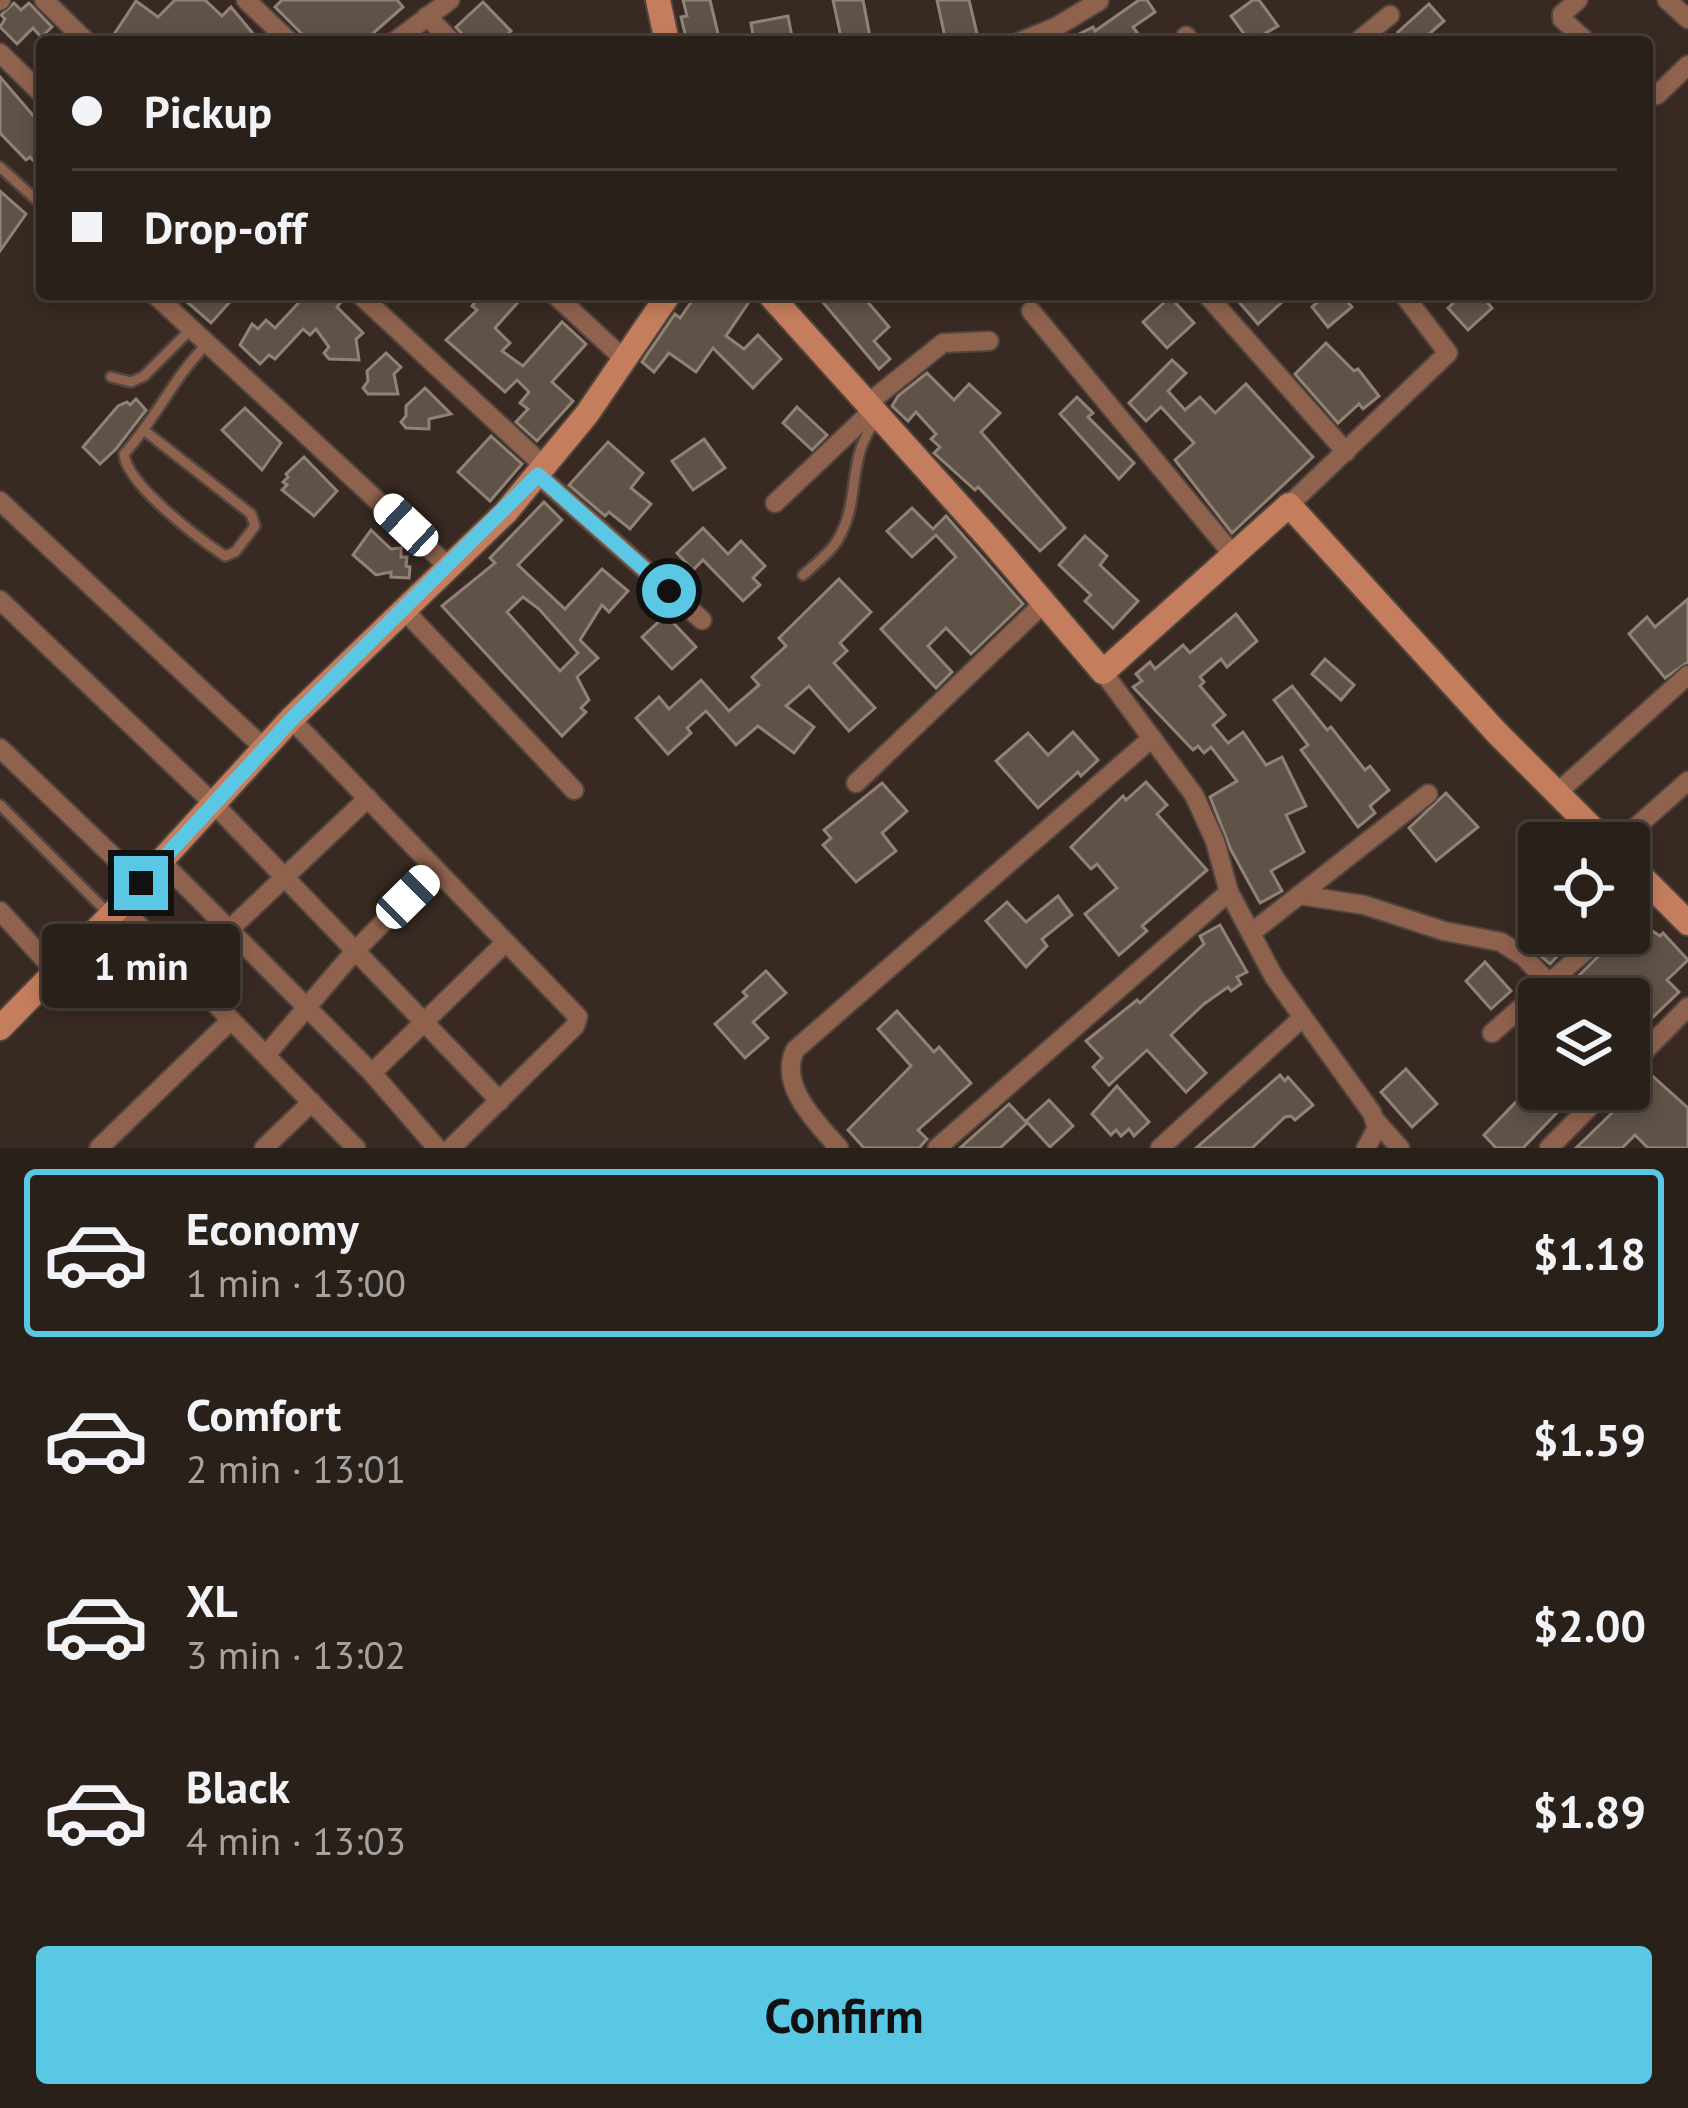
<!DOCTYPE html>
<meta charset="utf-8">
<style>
body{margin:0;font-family:"PT Sans",sans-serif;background:#322823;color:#f1f3f6;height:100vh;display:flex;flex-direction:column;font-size:45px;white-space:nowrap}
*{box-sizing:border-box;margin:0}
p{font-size:39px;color:#a5a3a2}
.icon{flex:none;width:66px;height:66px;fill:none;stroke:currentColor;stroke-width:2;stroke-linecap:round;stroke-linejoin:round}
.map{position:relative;height:1148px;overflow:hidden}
.panel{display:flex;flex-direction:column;background:#2a201a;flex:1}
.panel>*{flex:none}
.hud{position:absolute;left:36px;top:36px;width:1617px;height:264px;border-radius:12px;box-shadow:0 6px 18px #0003,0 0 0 3px #463e39;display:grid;align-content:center;height:264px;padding:0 36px;background:#2a201a}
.buttons{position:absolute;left:1518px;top:822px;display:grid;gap:24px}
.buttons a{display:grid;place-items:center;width:132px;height:132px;border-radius:12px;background:#2a201a;box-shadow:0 6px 18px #0003,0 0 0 3px #463e39;font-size:60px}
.end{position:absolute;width:54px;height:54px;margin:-27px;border:15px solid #5ac8e5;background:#111;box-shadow:0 0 0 6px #111}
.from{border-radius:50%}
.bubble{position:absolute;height:84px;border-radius:12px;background:#2a201a;box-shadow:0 6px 18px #0003,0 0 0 3px #463e39;font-size:39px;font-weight:800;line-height:84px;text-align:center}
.car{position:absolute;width:36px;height:72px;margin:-36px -18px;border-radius:15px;box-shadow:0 0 9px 3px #0007;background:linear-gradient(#fff 24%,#345 0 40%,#fff 0 76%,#345 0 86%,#fff 0)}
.hud b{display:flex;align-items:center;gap:42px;height:114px;font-size:45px}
.hud b+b{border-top:3px solid #463e39}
.hud i{width:30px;height:30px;background:#f1f3f6}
ul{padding:21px 0 0;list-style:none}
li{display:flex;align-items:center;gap:36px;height:168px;margin:0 24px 18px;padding:0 12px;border:6px solid transparent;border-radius:12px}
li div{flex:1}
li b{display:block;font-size:45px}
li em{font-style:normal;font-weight:800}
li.active{border-color:#5ac8e5}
li>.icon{width:108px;height:108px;stroke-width:1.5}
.button{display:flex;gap:24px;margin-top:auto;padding:24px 36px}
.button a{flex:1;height:138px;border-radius:12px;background:#5ac8e5;color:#111;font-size:48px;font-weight:800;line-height:138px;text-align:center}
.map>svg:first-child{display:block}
.building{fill:#5f5247;stroke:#908276;stroke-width:3;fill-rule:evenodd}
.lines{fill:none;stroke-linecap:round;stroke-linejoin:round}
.lane-casing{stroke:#52453d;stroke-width:14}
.street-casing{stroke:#52453d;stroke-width:22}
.secondary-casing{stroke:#52453d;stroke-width:28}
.lane{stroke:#8f624e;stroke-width:9}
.street{stroke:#8f624e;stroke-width:18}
.secondary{stroke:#c57e5d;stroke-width:24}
.route{stroke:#5ac8e5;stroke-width:15}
</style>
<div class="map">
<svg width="1688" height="1148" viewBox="0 0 1688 1148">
<rect width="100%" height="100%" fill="#382a22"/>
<!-- building -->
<g class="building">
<polygon points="175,0 205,0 222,16 231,7 260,42 109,42 136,1 158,17"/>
<polygon points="282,0 397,0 403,7 363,42 310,42 275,7"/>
<polygon points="683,0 710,0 720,42 687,42 681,17 687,16"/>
<polygon points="833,0 863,0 871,42 842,42"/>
<polygon points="937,0 969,0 979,42 946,42"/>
<polygon points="1139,0 1147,0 1155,12 1133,27 1144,42 1063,42 1093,27 1095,31"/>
<polygon points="1253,0 1259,0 1278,26 1250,42 1231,16"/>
<polygon points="483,2 511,31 499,42 469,42 456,27"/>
<polygon points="14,3 21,10 29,3 52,27 41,37 33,28 17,44 0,27 5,19 1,15"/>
<polygon points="1429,4 1444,21 1420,42 1407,42 1398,32"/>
<polygon points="788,16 793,42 754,42 751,23"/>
<polygon points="0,77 37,120 42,115 42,170 30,157 26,160 0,133"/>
<polygon points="0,191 26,214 0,251"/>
<polygon points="192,294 237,294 211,323 186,301"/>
<polygon points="307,294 333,294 341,302 337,307 363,333 356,339 359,360 329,359 324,353 329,347 316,329 310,335 303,329 275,359 269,355 260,364 240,345 252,324 258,329 266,320 275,328"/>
<polygon points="482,294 514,294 520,300 495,328 510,343 502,351 523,366 562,322 586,344 552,382 573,401 537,441 516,422 528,409 520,403 529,392 517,380 505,392 446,340 477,310 472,306"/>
<polygon points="697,294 737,294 749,302 726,336 744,349 758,335 781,359 753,388 713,348 696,372 669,353 654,372 642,362 675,314 680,318"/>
<polygon points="829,294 861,294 889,327 874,341 890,359 879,369 821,300"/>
<polygon points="1232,294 1291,294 1258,324"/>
<polygon points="1327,294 1341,294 1352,307 1328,327 1312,307"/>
<polygon points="1463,294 1480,294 1492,308 1468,330 1448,308"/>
<polygon points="1170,297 1194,323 1167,348 1143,322"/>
<polygon points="1326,343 1354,371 1358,369 1379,396 1363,409 1359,404 1338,423 1295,374"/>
<polygon points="386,353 401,367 394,374 398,394 368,394 363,388 368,381 367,371"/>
<polygon points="1172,360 1186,373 1168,391 1185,410 1200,397 1215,413 1246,384 1313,457 1232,533 1175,460 1194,443 1161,407 1146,421 1129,403"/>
<polygon points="927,373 954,400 969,384 1000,413 981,432 1065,528 1040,551 978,487 975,490 934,453 940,447 931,439 936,434 916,412 908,421 892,406 898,396"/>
<polygon points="425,388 451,414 429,419 429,429 406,428 401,422 406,416 406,406"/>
<polygon points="1077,397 1093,413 1088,417 1134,463 1119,479 1060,414"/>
<polygon points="136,399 146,410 116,449 100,464 83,447 118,406 127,402 130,405"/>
<polygon points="797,407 827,435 812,450 783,423"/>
<polygon points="245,408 281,443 262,470 222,430"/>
<polygon points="491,436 522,464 490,501 458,472"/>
<polygon points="704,439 725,468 693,490 672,461"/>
<polygon points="608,442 643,473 631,488 651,504 630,529 609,512 605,516 569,485"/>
<polygon points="304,457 337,491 314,516 282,490 287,485 283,482 288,477 286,474"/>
<path d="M544,502l18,18 -44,45 47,44 37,-40 26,22 -19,21 -7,-7 -22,35 18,18 -21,19 12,23 -8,8 5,4 -24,24 -120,-130 53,-43 -5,-5zM523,597l16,12 39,44 -18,18 -53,-59z"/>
<polygon points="912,508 933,529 946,516 1023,604 971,654 946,628 928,646 952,672 936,688 881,629 956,557 936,535 912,557 887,531"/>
<polygon points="703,528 728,554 741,541 765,566 753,578 760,585 743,601 703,560 693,570 677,553"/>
<polygon points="371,530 391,549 401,548 401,557 407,557 406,566 410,567 409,578 391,577 391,572 376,575 353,555"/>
<polygon points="1085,536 1107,556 1100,565 1138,601 1113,628 1085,601 1091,595 1059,565"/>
<polygon points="839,579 871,612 840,643 847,651 834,663 875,708 849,731 809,686 786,706 814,727 794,753 758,726 736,745 706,711 687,728 691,733 668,754 636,718 659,697 669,709 701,680 729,711 759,685 752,677 786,646 779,638"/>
<polygon points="1688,599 1688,662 1665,678 1629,634 1647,617 1655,627"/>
<polygon points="1236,614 1257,641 1227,667 1221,659 1200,677 1204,682 1200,686 1225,715 1213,725 1228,743 1243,732 1266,765 1282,757 1306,806 1286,815 1304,852 1271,871 1282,891 1260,903 1231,850 1210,797 1237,781 1211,747 1204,753 1198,746 1193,750 1133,687 1142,681 1136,674 1150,662 1155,669 1183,645 1190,653"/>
<polygon points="666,615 696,647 672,669 642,637"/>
<polygon points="1325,659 1354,685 1341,700 1312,674"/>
<polygon points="1292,686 1327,730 1331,727 1365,770 1370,766 1389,790 1370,806 1375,813 1358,827 1301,750 1308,745 1274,700"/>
<polygon points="1073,732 1098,760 1081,776 1078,772 1038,808 996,761 1028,733 1048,755"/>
<polygon points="1146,782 1167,805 1157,814 1207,870 1142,926 1147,931 1119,955 1085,914 1117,888 1097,864 1091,869 1071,847 1123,796 1126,800"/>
<polygon points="882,783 907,811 882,833 896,851 856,882 823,845 831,838 824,830"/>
<polygon points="1446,793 1478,827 1436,861 1409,828"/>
<polygon points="1058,896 1072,915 1042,939 1047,946 1026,967 986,921 1007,902 1026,922"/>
<polygon points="1639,922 1660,936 1663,933 1688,960 1667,980 1679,992 1629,1040 1629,999 1555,999 1622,933 1629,933 1630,926"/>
<polygon points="1220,925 1247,972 1237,977 1241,984 1231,991 1228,987 1204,1004 1171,1035 1206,1073 1186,1092 1147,1050 1109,1085 1093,1067 1102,1058 1086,1041 1137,1000 1140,1003 1204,944 1200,936"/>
<polygon points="1535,926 1539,933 1580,933 1550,964 1520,938"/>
<polygon points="1485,962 1511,991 1491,1009 1466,981"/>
<polygon points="766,971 786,993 753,1022 768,1038 745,1058 715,1024 747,996 743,992"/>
<polygon points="897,1011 934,1052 939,1047 971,1083 918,1130 927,1139 919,1148 864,1148 848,1130 911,1066 878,1029"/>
<polygon points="1406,1069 1437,1104 1412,1127 1381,1092"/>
<polygon points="1648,1072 1688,1108 1688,1148 1648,1148 1635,1135 1622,1148 1576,1148 1617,1108 1613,1104 1621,1096 1620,1089 1630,1089"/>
<polygon points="1280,1075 1285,1081 1288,1077 1313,1105 1295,1120 1291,1116 1285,1117 1252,1148 1196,1148"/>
<polygon points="1539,1078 1539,1089 1567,1089 1573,1096 1523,1148 1496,1148 1484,1135"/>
<polygon points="1117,1086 1149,1122 1134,1136 1129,1129 1121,1136 1116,1130 1111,1135 1092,1114"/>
<polygon points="1049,1100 1073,1126 1050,1147 1026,1121"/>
<polygon points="1009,1104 1027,1123 1000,1148 960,1148"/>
</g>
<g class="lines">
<defs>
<g id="lane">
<polyline points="0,167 42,205"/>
<polyline points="111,377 131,382 144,376 192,328"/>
<path d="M145,431l106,83 4,12 -20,26 -10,4c-26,-17 -98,-71 -101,-102 31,-34 50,-77 82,-109"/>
<path d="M803,575c11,-10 26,-21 34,-34 26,-42 7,-84 42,-124"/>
<polyline points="0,805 111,916"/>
</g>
<g id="street">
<polyline points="44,0 87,42"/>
<polyline points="246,0 290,42"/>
<polyline points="1578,0 1562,14 1562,19 1587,42"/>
<polyline points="1667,0 1688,19"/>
<polyline points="0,1 1,0"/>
<polyline points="427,16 452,42"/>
<polyline points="1186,36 1191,42"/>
<polyline points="394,42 450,0"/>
<polyline points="1019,42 1056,27 1099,1"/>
<polyline points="1357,42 1390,15"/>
<polyline points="0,53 42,94"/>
<polyline points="1647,93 1657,95 1688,65"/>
<polyline points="154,294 449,567"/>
<polyline points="359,294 545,467"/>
<polyline points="554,294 624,359"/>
<polyline points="1206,294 1346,452"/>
<polyline points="1031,311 1234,556"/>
<polyline points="867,404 943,343 989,341"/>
<polyline points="538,475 702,620"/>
<polyline points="0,501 264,748"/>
<polyline points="775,503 873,410"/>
<polyline points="1289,505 1448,353 1403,294"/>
<polyline points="0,600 213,803 500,1101"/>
<polyline points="405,611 574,790"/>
<polyline points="1103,672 1194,795 1215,841 1229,892 1274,977 1372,1113 1377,1128 1366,1148"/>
<polyline points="291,719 578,1017 575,1026 451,1148"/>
<polyline points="0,748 141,883"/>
<polyline points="856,783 1044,603"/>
<polyline points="1556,794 1688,675"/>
<polyline points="1618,843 1688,781"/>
<polyline points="161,861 372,1073 437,1148"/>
<polyline points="1299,895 1364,905 1444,931 1501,942 1524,957 1549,983"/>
<polyline points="120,906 356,1148"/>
<polyline points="0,911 56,972"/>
<polyline points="1629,913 1655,890"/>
<polyline points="230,929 368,798"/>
<polyline points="1251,933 1428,794"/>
<polyline points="1492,1033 1606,933"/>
<polyline points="266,1055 354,952 435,870"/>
<polyline points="1629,1067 1688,1007"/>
<polyline points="372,1073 505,943"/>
<polyline points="1375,1120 1400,1148"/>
<polyline points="99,1148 231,1020"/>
<polyline points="264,1148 312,1102"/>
<path d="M839,1148c-22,-25 -61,-62 -44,-98l357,-312"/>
<polyline points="937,1148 1229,892"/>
<polyline points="1160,1148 1301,1019"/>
<polyline points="1549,1148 1607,1089"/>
</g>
<g id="secondary">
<polyline points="658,0 667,42"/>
<polyline points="769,294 993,543 1103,672 1289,505 1497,733 1607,843"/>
<polyline points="1629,864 1688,923"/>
<polyline points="0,1028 120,906 291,719 506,512 587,414 669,294"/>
</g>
</defs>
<!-- lane casing -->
<use href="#lane" class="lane-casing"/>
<!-- street casing -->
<use href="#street" class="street-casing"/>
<!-- secondary casing -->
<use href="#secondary" class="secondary-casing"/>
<!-- lane -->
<use href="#lane" class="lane"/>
<!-- street -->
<use href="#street" class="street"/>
<!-- secondary -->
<use href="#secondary" class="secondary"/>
</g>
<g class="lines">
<!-- route -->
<polyline class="route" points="141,883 292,719 538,475 669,591"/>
</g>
</svg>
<div class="buttons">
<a><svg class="icon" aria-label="locate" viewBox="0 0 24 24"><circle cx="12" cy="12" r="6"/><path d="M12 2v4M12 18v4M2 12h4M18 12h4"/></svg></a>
<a><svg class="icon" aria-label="layers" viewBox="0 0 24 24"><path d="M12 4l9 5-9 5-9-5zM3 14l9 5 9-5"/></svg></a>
</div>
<i class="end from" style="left:669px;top:591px"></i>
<i class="end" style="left:141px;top:883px"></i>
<div class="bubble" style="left:42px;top:924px;width:198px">1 min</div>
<i class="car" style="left:406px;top:525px;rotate:313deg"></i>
<i class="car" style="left:408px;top:897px;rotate:45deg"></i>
<div class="hud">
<b><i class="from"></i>Pickup</b>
<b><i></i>Drop-off</b>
</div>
</div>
<section class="panel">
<ul>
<li class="active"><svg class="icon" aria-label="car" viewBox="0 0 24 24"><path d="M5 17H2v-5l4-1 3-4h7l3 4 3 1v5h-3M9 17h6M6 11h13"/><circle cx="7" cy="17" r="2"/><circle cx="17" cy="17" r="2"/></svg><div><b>Economy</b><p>1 min · 13:00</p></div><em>$1.18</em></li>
<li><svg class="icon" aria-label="car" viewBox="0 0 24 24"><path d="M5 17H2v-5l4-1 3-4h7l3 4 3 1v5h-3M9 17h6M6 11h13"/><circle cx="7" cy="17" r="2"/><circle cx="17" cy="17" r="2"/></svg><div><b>Comfort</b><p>2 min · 13:01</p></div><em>$1.59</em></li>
<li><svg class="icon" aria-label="car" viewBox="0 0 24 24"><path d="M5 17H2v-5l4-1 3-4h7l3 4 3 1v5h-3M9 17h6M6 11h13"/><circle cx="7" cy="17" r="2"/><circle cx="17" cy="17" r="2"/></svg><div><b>XL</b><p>3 min · 13:02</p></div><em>$2.00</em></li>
<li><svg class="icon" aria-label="car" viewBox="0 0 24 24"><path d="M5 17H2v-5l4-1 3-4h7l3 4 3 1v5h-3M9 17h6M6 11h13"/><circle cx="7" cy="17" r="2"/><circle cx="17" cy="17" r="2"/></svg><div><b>Black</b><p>4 min · 13:03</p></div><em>$1.89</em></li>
</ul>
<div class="button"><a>Confirm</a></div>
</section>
